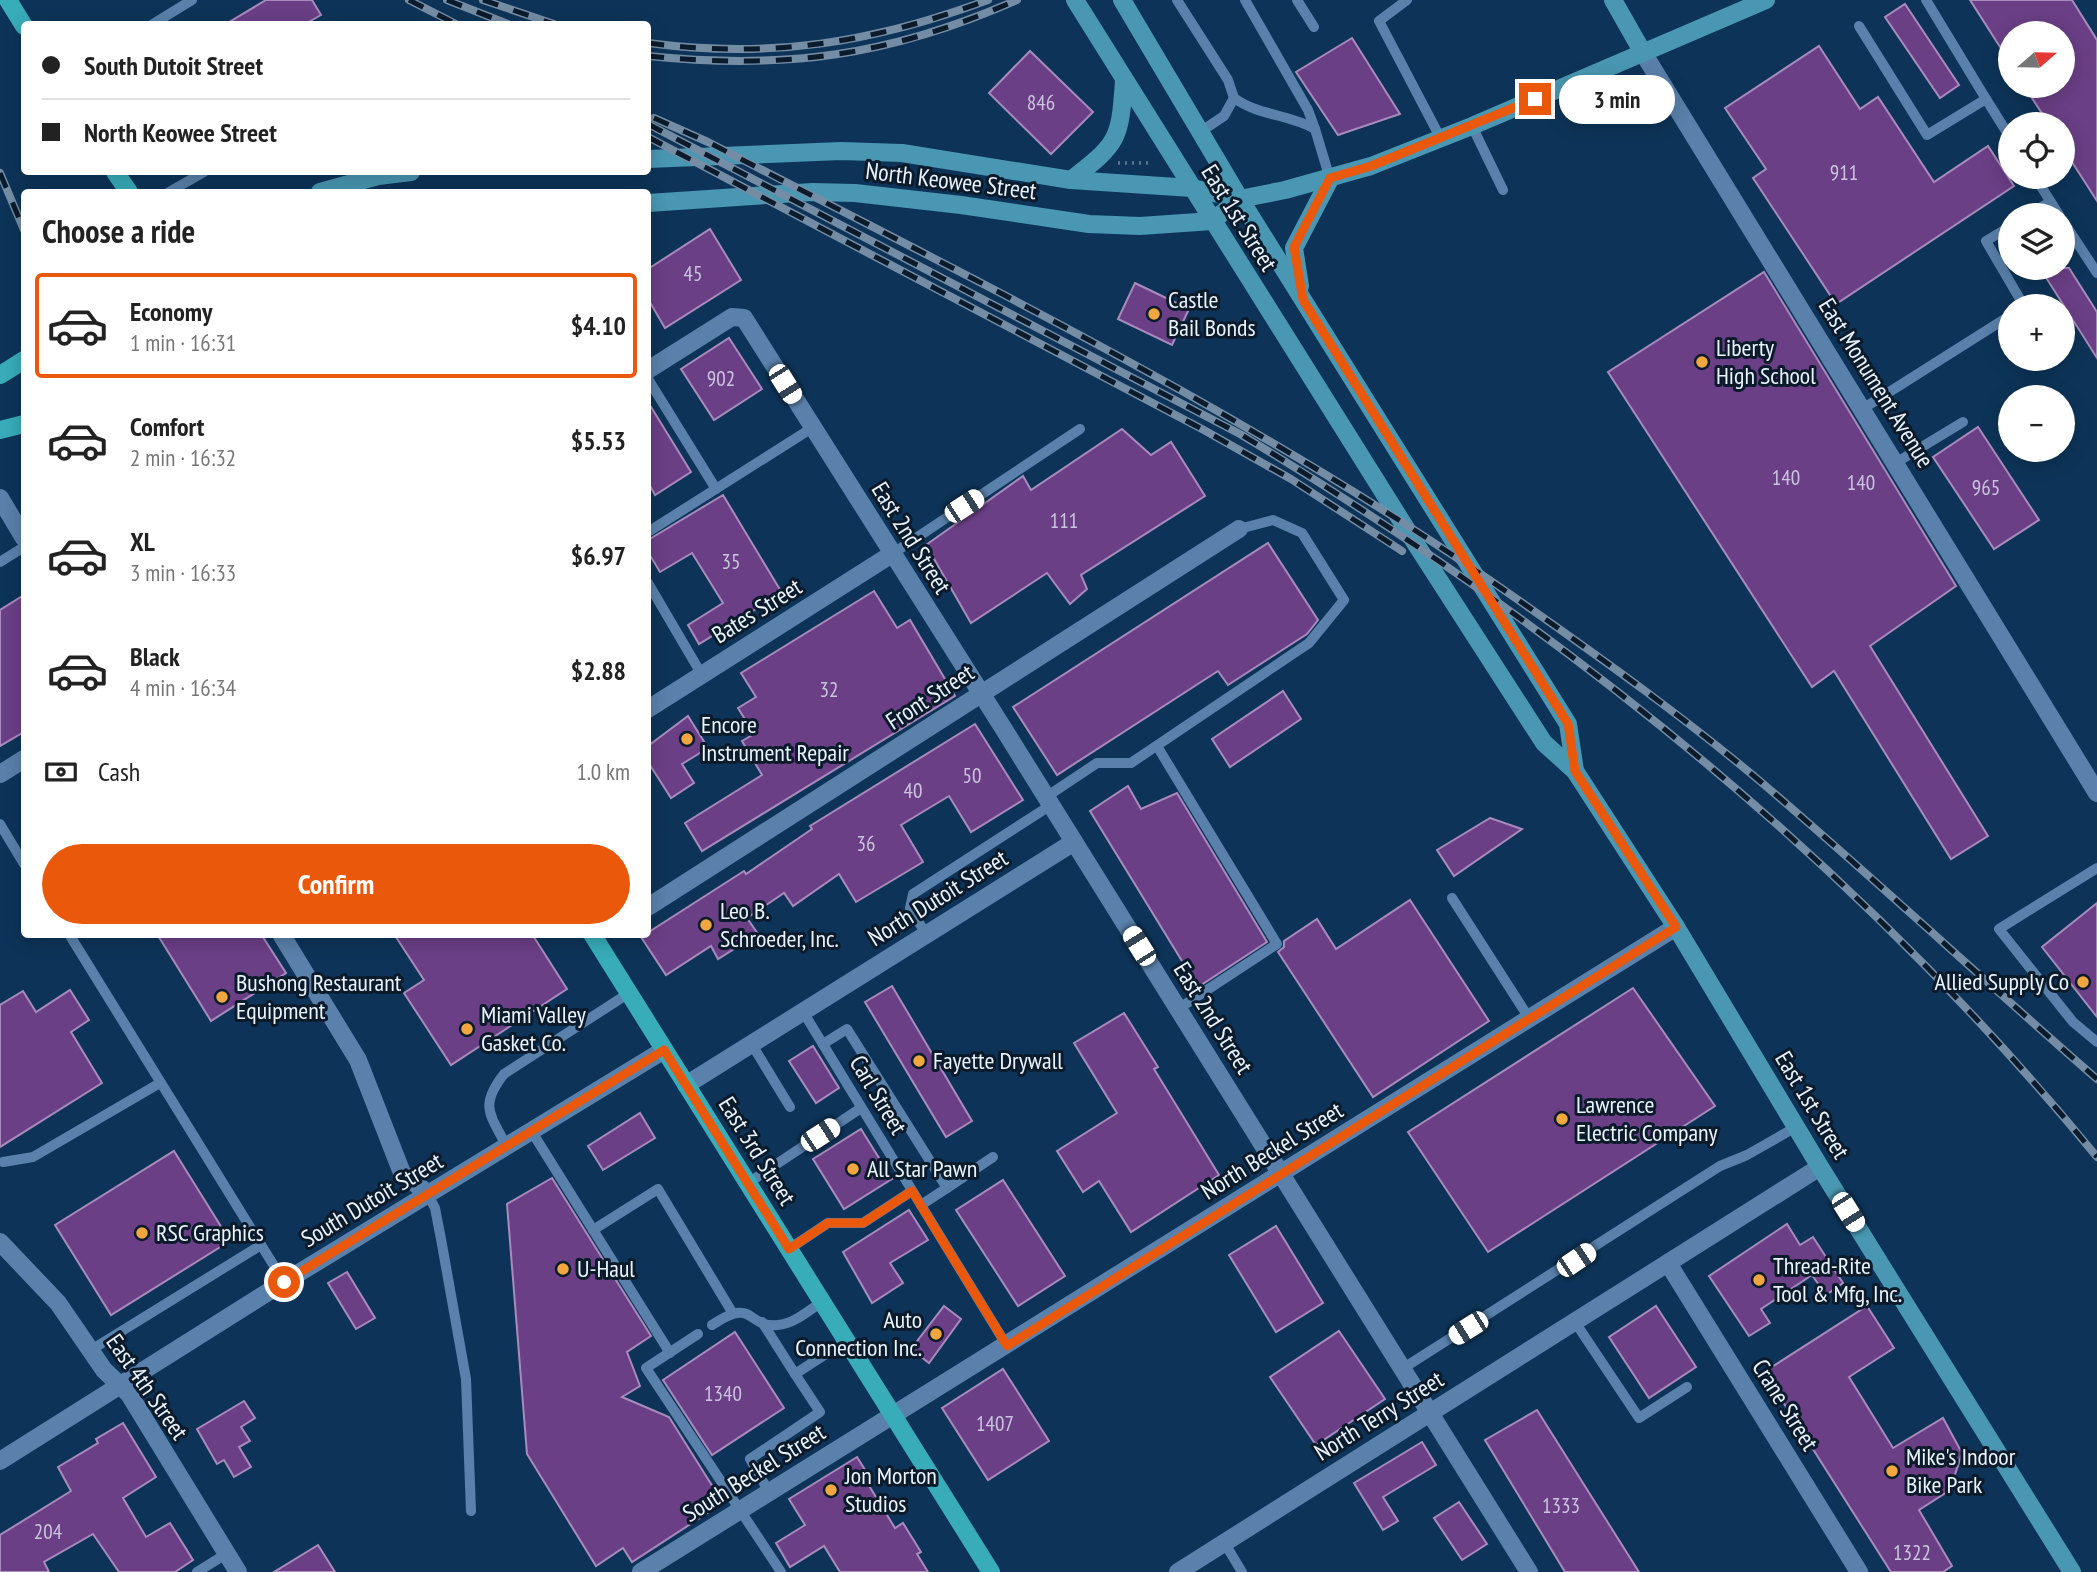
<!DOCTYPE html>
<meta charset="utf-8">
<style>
body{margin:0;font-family:"PT Sans Narrow",sans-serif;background:#f6f6f6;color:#222;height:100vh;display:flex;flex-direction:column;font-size:26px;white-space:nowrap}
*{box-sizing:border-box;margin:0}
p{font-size:23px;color:#767676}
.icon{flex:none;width:38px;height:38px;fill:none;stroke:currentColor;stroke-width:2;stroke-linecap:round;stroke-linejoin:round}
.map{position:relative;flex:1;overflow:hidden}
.details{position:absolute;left:21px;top:189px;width:630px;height:749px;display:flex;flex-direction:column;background:#fff;border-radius:7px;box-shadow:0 4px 18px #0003}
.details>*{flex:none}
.hud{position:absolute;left:21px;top:21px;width:630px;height:154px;border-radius:7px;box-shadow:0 4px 18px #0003;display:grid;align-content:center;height:154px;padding:0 21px;background:#fff}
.needle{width:46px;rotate:70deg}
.fabs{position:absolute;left:1998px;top:21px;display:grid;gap:14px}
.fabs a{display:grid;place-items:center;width:77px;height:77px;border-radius:50%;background:#fff;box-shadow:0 4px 18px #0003;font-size:35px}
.end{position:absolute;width:32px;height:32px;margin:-16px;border:9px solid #ea580c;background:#fff;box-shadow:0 0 0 4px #fff}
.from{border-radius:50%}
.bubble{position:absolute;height:49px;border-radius:24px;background:#fff;box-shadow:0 4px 18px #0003;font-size:23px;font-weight:700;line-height:49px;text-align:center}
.car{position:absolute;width:21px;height:42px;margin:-21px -10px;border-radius:9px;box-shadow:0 0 5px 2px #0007;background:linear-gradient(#fff 24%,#345 0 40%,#fff 0 76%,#345 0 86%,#fff 0)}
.hud b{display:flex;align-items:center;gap:24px;height:66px;font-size:26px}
.hud b+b{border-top:2px solid #e0e0e0}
.hud i{width:18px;height:18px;background:#222}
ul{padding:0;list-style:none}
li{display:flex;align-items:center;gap:21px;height:105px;margin:0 14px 10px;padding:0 7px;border:4px solid transparent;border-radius:7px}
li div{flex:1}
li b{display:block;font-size:26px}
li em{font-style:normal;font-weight:700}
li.on{border-color:#ea580c}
li>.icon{width:63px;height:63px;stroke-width:1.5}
h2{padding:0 21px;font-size:32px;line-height:84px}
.pay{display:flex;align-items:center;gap:18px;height:77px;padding:0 21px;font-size:26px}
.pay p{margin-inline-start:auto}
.primary-button{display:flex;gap:14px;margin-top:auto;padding:14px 21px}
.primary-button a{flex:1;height:80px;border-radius:42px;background:#ea580c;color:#fff;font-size:28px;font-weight:700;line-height:80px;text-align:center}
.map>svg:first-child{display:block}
.building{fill:#6b3f86;stroke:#a88bbc;stroke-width:2}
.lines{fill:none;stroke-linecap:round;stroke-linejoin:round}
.path{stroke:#587590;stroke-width:3.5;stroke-dasharray:2 5;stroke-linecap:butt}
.service{stroke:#5a81ab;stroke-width:10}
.minor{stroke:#5a81ab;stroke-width:18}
.secondary{stroke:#4997b2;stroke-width:18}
.primary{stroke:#38acb9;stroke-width:18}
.rail-casing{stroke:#748da5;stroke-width:8}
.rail{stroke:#0b1b2b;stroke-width:5;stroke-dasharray:16;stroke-linecap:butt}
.route{stroke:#ea580c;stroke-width:9}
.poi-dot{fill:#f1a63f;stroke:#0b1b2b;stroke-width:2.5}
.labels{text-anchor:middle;stroke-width:6;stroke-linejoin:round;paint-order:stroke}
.number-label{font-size:21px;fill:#cbc6df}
.street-label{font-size:24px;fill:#ebf3fd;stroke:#0b1b2b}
.poi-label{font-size:24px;fill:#ebf3fd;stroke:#0b1b2b;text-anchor:start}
</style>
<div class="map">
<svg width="2097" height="1572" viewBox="0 0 2097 1572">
<rect width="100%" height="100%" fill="#0d3458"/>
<!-- building -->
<g class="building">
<polygon points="266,0 312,0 321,15 305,24 226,24"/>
<polygon points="1970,0 2072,0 2097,40 2097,201 2063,148 2063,124 2049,124 2024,86 2063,86 2063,33 2011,33 2011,64"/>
<polygon points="1905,4 1959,85 1940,98 1885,17"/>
<polygon points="1352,38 1400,114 1338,135 1296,72"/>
<polygon points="1819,46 1860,109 1878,97 1934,182 1988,146 2014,186 1836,304 1753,178 1766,169 1725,108"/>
<polygon points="1030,51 1093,112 1051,154 989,93"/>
<polygon points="710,229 741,280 665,328 648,299 648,269"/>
<polygon points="2040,268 2069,268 2097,312 2097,358"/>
<polygon points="1764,272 1956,586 1870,646 1988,836 1951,859 1834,671 1812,687 1608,372"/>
<polygon points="1135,283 1189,309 1172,345 1118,319"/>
<polygon points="729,338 762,389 714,420 681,369"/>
<polygon points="648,402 691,472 655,495 648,482"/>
<polygon points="1978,427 2039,520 1994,549 1933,457"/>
<polygon points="1122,429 1151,455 1171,442 1205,496 1081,575 1087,589 1070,604 1047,573 971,623 926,545 1023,476 1031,490"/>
<polygon points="723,495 782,593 699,644 688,625 723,603 692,553 660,572 648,552 648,540"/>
<polygon points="1268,543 1318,620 1307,634 1228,685 1218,671 1057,775 1013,707"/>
<polygon points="874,591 897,628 910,620 955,696 702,851 685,823 762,775 742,741 754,734 738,708 756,697 741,673"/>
<polygon points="24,595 24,732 0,746 0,610"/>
<polygon points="1283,691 1301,719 1230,767 1212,739"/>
<polygon points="688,716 708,748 682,764 694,783 671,798 648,762 648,746"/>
<polygon points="975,724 1023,800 971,832 949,796 901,825 923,862 856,902 839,874 793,906 784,893 747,918 758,934 718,959 711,946 666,975 641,937 744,871 746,874 812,829 810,826"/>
<polygon points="1128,786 1141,809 1177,793 1267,942 1198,987 1090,811"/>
<polygon points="1490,818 1522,829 1454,876 1437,850"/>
<polygon points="1410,900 1489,1021 1373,1097 1278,952 1284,947 1284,941 1317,919 1336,949"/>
<polygon points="2097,903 2097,1017 2042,947"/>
<polygon points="157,934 261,934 286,973 211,1021"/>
<polygon points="394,934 532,934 567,989 451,1065 404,993 424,980"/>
<polygon points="892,986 972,1121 946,1137 865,1002"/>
<polygon points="1633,988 1715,1106 1488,1252 1408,1132"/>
<polygon points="70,990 89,1020 71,1032 102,1083 0,1147 0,1005 23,991 36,1012"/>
<polygon points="1124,1013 1158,1067 1154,1069 1219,1175 1131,1232 1099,1181 1083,1192 1057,1151 1117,1113 1074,1043"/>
<polygon points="813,1046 839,1088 816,1103 789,1061"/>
<polygon points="640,1113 655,1138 603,1170 588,1146"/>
<polygon points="861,1129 892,1179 844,1209 813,1159"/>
<polygon points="174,1151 230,1241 111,1315 55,1225"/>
<polygon points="552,1178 651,1336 627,1352 640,1386 622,1397 669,1417 723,1503 632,1562 623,1548 596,1566 527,1454 507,1204"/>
<polygon points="1003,1180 1065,1276 1018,1306 956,1210"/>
<polygon points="909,1210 928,1240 890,1263 903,1283 872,1303 843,1252"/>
<polygon points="1787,1224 1800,1245 1813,1237 1843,1283 1826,1295 1812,1275 1761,1309 1770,1323 1749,1336 1709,1276"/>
<polygon points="1276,1226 1323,1303 1276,1332 1229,1255"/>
<polygon points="347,1272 375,1318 356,1329 328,1283"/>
<polygon points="944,1306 961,1319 929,1363 911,1349"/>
<polygon points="1656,1306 1696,1367 1649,1398 1609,1337"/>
<polygon points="1867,1306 1894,1348 1849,1377 1893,1448 1943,1418 1962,1453 1950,1490 1919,1510 1952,1566 1943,1572 1891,1572 1764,1372"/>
<polygon points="1339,1331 1385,1399 1316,1445 1270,1377"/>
<polygon points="735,1332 784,1408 712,1455 663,1380"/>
<polygon points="1003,1369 1049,1441 988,1480 942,1408"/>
<polygon points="244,1401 255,1418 241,1427 250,1441 239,1447 251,1467 234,1477 224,1460 217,1464 197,1429"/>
<polygon points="1537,1410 1639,1572 1565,1572 1485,1440"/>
<polygon points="123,1423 156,1477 123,1498 146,1537 170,1523 193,1560 175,1572 119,1572 93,1534 44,1562 49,1572 0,1572 0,1535 71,1491 58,1467 98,1443 96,1439"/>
<polygon points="1422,1442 1436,1465 1383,1497 1398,1521 1383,1530 1354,1483"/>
<polygon points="857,1457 872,1481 868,1484 895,1528 903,1523 921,1552 917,1554 928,1572 840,1572 824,1546 790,1567 776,1543 805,1525 789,1499"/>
<polygon points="1459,1502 1487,1544 1462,1560 1434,1518"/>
<polygon points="318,1545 335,1572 274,1572"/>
</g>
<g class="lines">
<!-- path -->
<polyline class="path" points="1118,163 1153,163"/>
<!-- service -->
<g class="service">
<polyline points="1177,0 1228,80 1234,98 1224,116 1200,132"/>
<polyline points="1245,0 1308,110 1315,129"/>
<polyline points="1297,0 1314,27"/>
<polyline points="1407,0 1379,21 1441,139"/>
<polyline points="1926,0 1986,99"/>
<polyline points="153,24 192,0"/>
<polyline points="1859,26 1927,135 1986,99 2011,139"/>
<path d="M1234,98c25,18 55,16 81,31l15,50"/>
<polyline points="1472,126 1503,190"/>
<polyline points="2035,177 2059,215"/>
<polyline points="169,192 204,172"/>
<polyline points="2028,215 2050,202"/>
<polyline points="2063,221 2097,273"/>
<polyline points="2011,226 1986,241 2024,306"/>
<polyline points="648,379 716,489"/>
<polyline points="1864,408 2011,315"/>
<polyline points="1897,462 1963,422"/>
<polyline points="648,532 812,428"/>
<polyline points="892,554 1080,429"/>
<polyline points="0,562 24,547"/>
<polyline points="648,583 702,675"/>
<polyline points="1157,746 1277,944 1178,1009"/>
<polyline points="1046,797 1097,763 1131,763 1309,643 1344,600 1302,533 1273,520 1239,529"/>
<polyline points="0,824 24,864"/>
<polyline points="2097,868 1999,929 2073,1022 2097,1042"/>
<polyline points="1452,898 1529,1018"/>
<polyline points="69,934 284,1282"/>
<polyline points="926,934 910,908 913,894 1051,805"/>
<polyline points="802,1010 1007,1346"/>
<polyline points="751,1043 790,1107"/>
<polyline points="823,1044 847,1029 947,1188 921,1205"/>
<polyline points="532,1132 670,1353"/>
<path d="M507,1147c-17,-33 -28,-41 -3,-73l125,-81"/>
<polyline points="3,1162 33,1157 160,1083"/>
<polyline points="748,1183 861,1108"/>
<polyline points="947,1188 993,1157"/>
<polyline points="427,1193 435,1208 441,1239 466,1379 471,1511"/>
<polyline points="593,1230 658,1189 732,1312"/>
<polyline points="789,1249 828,1223 863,1223 912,1191"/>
<polyline points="762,1322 795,1374"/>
<polyline points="1575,1322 1639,1418 1687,1387"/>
<path d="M712,1325c44,-29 33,3 66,0 16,-1 31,-15 44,-23"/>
<polyline points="698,1334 646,1368 781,1572"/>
<polyline points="91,1350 261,1245"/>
<polyline points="1402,1369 1720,1166 1747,1155 1796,1127"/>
<polyline points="769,1492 750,1459 820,1412 795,1374 846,1341"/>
<polyline points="1224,1542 1242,1572"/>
<polyline points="197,1572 226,1554"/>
</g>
<!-- minor -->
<g class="minor">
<polyline points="1642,51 2097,793"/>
<polyline points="648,370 732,317 744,318 1005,731 1529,1572"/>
<polyline points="0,498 24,538"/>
<polyline points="648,709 892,554"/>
<polyline points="0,774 24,759"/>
<polyline points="648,907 1239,529"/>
<polyline points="281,934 358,1060 402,1173 427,1193"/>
<polyline points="686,1085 1074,842"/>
<polyline points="0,1242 58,1303 104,1370 129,1394 238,1572"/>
<polyline points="1668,1263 1859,1572"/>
<polyline points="0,1461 284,1282 664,1050"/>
<polyline points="641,1572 1676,927"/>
<polyline points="1178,1572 1820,1167"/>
</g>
<!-- secondary -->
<g class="secondary">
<polyline points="1075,0 1412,538 1544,743 1575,771 1676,927 1820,1167 2072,1572"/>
<polyline points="1122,0 1240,199 1568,724 1575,771"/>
<polyline points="1613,0 1642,51"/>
<polyline points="648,159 841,151 902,153 1071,180 1192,188 1240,199 1285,190 1371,166 1472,126 1766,0"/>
<path d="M1071,180c47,-37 49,-39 53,-100"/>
<polyline points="320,192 378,176 411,172"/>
<polyline points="648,203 812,192 855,193 961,205 1089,224 1140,226 1212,221 1240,199"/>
<polyline points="1300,286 1294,248 1330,179"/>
</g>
<!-- primary -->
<g class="primary">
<polyline points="8,0 24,26"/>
<polyline points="115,172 129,192"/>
<polyline points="0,375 24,360"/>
<polyline points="0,430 24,424"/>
<polyline points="592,934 991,1572"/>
</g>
<defs>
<g id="rail">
<polyline points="409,0 456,24"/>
<polyline points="447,0 508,24"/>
<polyline points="483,0 554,24"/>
<path d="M648,43c122,16 224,0 340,-43"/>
<path d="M648,56c138,14 241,0 369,-56"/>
<path d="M654,118l54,24c278,144 560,281 816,462 81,57 161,114 237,178 114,97 223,199 336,297"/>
<path d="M648,124l592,310c323,193 618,431 857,723"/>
<polyline points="648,137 1202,429 1291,479 1402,551"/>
<polyline points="0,173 24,230"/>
</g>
</defs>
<!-- rail casing -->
<use href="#rail" class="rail-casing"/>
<!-- rail -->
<use href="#rail" class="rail"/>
</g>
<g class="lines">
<!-- route -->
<polyline class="route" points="284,1282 664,1050 789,1249 828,1223 863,1223 912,1191 1007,1346 1676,927 1575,771 1568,724 1303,300 1294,247 1330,178 1371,166 1535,99"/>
</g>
<!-- markers -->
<g class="poi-dot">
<circle cx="1154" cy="314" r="7"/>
<circle cx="1702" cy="362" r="7"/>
<circle cx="687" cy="739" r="7"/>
<circle cx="706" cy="925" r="7"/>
<circle cx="2083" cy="982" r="7"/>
<circle cx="222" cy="997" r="7"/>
<circle cx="467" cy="1029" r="7"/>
<circle cx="919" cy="1061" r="7"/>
<circle cx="1562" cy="1119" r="7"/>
<circle cx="853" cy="1169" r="7"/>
<circle cx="142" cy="1233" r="7"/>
<circle cx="563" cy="1269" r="7"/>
<circle cx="1759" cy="1280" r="7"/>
<circle cx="936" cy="1334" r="7"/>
<circle cx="1892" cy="1471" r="7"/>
<circle cx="831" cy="1490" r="7"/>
</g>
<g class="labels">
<!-- number labels -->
<g class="number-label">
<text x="1041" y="110">846</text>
<text x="1844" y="180">911</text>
<text x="693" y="281">45</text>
<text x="721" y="386">902</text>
<text x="1786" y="485">140</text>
<text x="1861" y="490">140</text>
<text x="1986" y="495">965</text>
<text x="1064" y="528">111</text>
<text x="731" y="569">35</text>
<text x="829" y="697">32</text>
<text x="972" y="783">50</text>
<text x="913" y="798">40</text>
<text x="866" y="851">36</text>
<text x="723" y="1401">1340</text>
<text x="995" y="1431">1407</text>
<text x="1561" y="1513">1333</text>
<text x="48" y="1539">204</text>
<text x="1912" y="1560">1322</text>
</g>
<!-- street labels -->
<g class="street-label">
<text transform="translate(951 181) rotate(7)" y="8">North Keowee Street</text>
<text transform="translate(1239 218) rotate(58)" y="8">East 1st Street</text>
<text transform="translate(1876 383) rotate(58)" y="8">East Monument Avenue</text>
<text transform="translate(911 538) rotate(58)" y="8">East 2nd Street</text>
<text transform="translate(757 611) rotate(-32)" y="8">Bates Street</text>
<text transform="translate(930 697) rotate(-33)" y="8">Front Street</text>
<text transform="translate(938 898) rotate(-32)" y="8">North Dutoit Street</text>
<text transform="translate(1213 1018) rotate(58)" y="8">East 2nd Street</text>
<text transform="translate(878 1095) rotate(59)" y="8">Carl Street</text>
<text transform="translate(1812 1105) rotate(59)" y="8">East 1st Street</text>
<text transform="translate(757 1151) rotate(58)" y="8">East 3rd Street</text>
<text transform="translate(1272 1151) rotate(-32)" y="8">North Beckel Street</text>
<text transform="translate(372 1200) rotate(-31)" y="8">South Dutoit Street</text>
<text transform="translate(147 1387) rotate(55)" y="8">East 4th Street</text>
<text transform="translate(1785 1405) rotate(58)" y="8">Crane Street</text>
<text transform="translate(1379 1416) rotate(-32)" y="8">North Terry Street</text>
<text transform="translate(754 1473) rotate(-32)" y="8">South Beckel Street</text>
</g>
<!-- poi labels -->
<g class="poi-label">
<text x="1168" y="308">Castle<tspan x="1168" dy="28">Bail Bonds</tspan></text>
<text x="1716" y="356">Liberty<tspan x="1716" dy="28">High School</tspan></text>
<text x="701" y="733">Encore<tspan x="701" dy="28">Instrument Repair</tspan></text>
<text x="720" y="919">Leo B.<tspan x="720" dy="28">Schroeder, Inc.</tspan></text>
<text x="2069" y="990" text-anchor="end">Allied Supply Co</text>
<text x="236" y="991">Bushong Restaurant<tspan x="236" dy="28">Equipment</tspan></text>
<text x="481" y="1023">Miami Valley<tspan x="481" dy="28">Gasket Co.</tspan></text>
<text x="933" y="1069">Fayette Drywall</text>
<text x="1576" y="1113">Lawrence<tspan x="1576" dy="28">Electric Company</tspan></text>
<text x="867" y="1177">All Star Pawn</text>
<text x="156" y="1241">RSC Graphics</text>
<text x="1773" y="1274">Thread-Rite<tspan x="1773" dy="28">Tool &amp; Mfg, Inc.</tspan></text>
<text x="577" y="1277">U-Haul</text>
<text x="922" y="1328" text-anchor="end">Auto<tspan x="922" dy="28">Connection Inc.</tspan></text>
<text x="1906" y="1465">Mike's Indoor<tspan x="1906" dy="28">Bike Park</tspan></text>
<text x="845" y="1484">Jon Morton<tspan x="845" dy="28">Studios</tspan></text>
</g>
</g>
</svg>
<div class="fabs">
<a><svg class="needle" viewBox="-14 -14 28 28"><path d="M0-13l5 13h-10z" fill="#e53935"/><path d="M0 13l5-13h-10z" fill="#767676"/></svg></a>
<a><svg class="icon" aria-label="locate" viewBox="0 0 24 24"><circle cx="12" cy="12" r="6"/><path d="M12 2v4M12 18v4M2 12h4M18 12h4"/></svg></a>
<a><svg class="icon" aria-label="layers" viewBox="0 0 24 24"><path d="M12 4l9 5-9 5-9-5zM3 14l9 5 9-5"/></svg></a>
<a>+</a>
<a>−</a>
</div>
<i class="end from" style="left:284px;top:1282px"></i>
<i class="end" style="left:1535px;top:99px"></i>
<div class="bubble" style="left:1559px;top:75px;width:116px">3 min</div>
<i class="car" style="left:785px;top:384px;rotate:148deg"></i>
<i class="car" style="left:964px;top:506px;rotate:57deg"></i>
<i class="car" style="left:1139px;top:946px;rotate:328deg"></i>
<i class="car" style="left:820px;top:1135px;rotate:57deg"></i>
<i class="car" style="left:1848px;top:1212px;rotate:148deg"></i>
<i class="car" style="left:1576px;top:1260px;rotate:56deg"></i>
<i class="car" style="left:1468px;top:1328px;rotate:238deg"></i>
<div class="hud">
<b><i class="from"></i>South Dutoit Street</b>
<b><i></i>North Keowee Street</b>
</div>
<section class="details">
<h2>Choose a ride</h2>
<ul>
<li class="on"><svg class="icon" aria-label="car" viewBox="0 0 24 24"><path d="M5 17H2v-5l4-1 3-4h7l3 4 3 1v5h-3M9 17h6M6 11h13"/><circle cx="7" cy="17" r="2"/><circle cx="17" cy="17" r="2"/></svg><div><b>Economy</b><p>1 min · 16:31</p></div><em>$4.10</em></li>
<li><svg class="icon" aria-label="car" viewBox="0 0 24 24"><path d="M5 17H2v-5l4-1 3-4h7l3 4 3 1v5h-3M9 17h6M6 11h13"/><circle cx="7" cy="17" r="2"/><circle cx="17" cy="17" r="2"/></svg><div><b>Comfort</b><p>2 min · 16:32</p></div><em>$5.53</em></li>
<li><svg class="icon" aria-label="car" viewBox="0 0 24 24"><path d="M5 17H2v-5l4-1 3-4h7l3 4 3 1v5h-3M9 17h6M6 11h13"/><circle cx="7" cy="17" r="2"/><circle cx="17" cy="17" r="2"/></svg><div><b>XL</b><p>3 min · 16:33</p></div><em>$6.97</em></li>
<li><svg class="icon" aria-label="car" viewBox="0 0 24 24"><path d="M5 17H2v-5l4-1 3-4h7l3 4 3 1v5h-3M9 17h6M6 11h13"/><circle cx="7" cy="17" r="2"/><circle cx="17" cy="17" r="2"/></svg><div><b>Black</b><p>4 min · 16:34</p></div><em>$2.88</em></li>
</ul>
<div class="pay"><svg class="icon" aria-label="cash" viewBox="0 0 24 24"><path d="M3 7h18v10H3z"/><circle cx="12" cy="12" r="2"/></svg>Cash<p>1.0 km</p></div>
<div class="primary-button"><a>Confirm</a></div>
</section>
</div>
